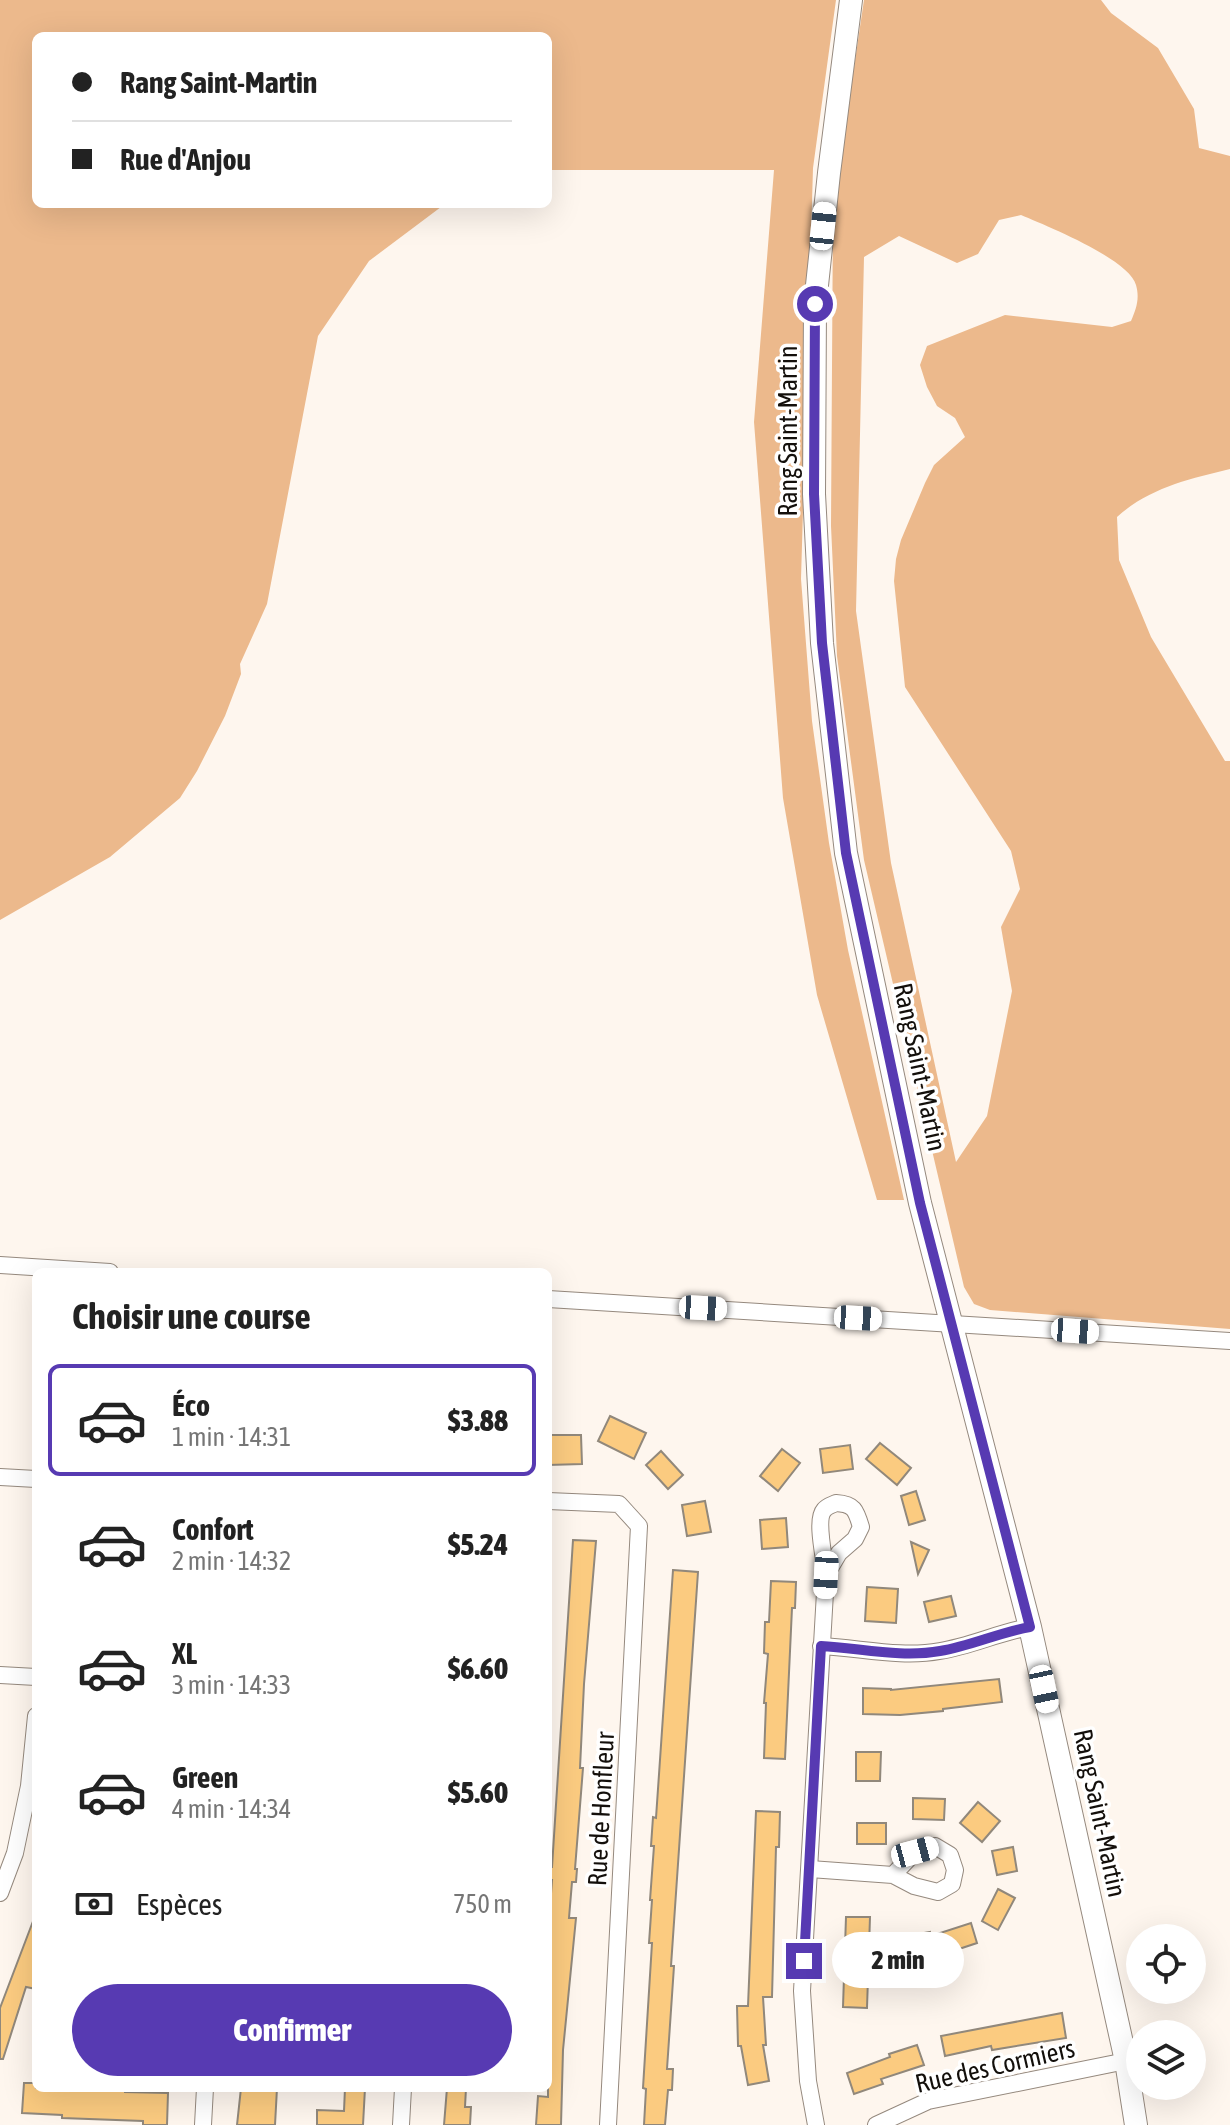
<!DOCTYPE html>
<html lang="fr">
<meta charset="utf-8">
<style>
body{margin:0;font-family:"Asap Condensed",sans-serif;background:#f6f6f6;color:#222;height:100vh;display:flex;flex-direction:column;font-size:30px;white-space:nowrap}
*{box-sizing:border-box;margin:0}
p{font-size:26px;color:#767676}
.icon{flex:none;width:44px;height:44px;fill:none;stroke:currentColor;stroke-width:2;stroke-linecap:round;stroke-linejoin:round}
.map{position:relative;flex:1;overflow:hidden}
.drawer{position:absolute;left:32px;top:1268px;width:520px;height:824px;display:flex;flex-direction:column;background:#fff;border-radius:12px;box-shadow:0 8px 32px #0002}
.drawer>*{flex:none}
.guide{position:absolute;left:32px;top:32px;width:520px;height:176px;border-radius:12px;box-shadow:0 8px 32px #0002;display:grid;align-content:center;height:176px;padding:0 40px;background:#fff}
.fabs{position:absolute;left:1126px;top:1924px;display:grid;gap:16px}
.fabs a{display:grid;place-items:center;width:80px;height:80px;border-radius:50%;background:#fff;box-shadow:0 8px 32px #0002;font-size:40px}
.end{position:absolute;width:36px;height:36px;margin:-18px;border:10px solid #573ab2;background:#fff;box-shadow:0 0 0 4px #fff}
.from{border-radius:50%}
.bubble{position:absolute;height:56px;border-radius:28px;background:#fff;box-shadow:0 8px 32px #0002;font-size:26px;font-weight:800;line-height:56px;text-align:center}
.car{position:absolute;width:24px;height:48px;margin:-24px -12px;border-radius:10px;box-shadow:0 0 6px 2px #0007;background:linear-gradient(#fff 24%,#345 0 40%,#fff 0 76%,#345 0 86%,#fff 0)}
.guide b{display:flex;align-items:center;gap:28px;height:76px;font-size:30px}
.guide b+b{border-top:2px solid #e0e0e0}
.guide i{width:20px;height:20px;background:#222}
ul{padding:0;list-style:none}
li{display:flex;align-items:center;gap:24px;height:112px;margin:0 16px 12px;padding:0 24px;border:4px solid transparent;border-radius:12px}
li div{flex:1}
li b{display:block;font-size:30px}
li em{font-style:normal;font-weight:800}
li.selected{border-color:#573ab2}
li>.icon{width:72px;height:72px;stroke-width:1.5}
h2{padding:0 40px;font-size:36px;line-height:96px}
.pay{display:flex;align-items:center;gap:20px;height:88px;padding:0 40px;font-size:30px}
.pay p{margin-inline-start:auto}
.action{display:flex;gap:16px;margin-top:auto;padding:16px 40px}
.action a{flex:1;height:92px;border-radius:48px;background:#573ab2;color:#fff;font-size:32px;font-weight:800;line-height:92px;text-align:center}
.map>svg:first-child{display:block}
.green{fill:#ecb98c;fill-rule:evenodd}
.building{fill:#fbcb80;stroke:#91887b;stroke-width:2}
.lines{fill:none;stroke-linecap:round;stroke-linejoin:round}
.street-casing{stroke:#95897e;stroke-width:18}
.secondary-casing{stroke:#95897e;stroke-width:24}
.street{stroke:#fff;stroke-width:16}
.secondary{stroke:#fff;stroke-width:22}
.route{stroke:#573ab2;stroke-width:10}
.labels{text-anchor:middle;stroke-width:7;stroke-linejoin:round;paint-order:stroke}
.street-label{font-size:26px;fill:#130f0b;stroke:#fff}
</style>
<div class="map">
<svg width="1230" height="2125" viewBox="0 0 1230 2125">
<rect width="100%" height="100%" fill="#fef6ee"/>
<!-- green -->
<g class="green">
<polygon points="0,0 836,0 813,168 801,579 812,721 829,843 848,950 904,1200 877,1200 817,995 783,798 754,422 774,170 548,170 548,36 36,36 36,204 445,204 369,261 318,336 267,604 240,664 241,674 225,716 197,771 180,798 110,857 0,920"/>
<path d="M864,0h237l10,13 47,35 36,61 5,39 31,8v313c-41,10 -81,19 -113,48l2,43 32,77 74,124h5v568l-240,-19 -16,-6 -10,-17 -100,-427 -27,-204 -6,-130 2,-317zM1021,215c26,11 108,44 115,70 4,14 0,24 -5,36l-19,6 -107,-12 -78,31 -7,19 7,22 10,19 18,12 10,19 -31,28 -9,18 -24,57 -5,19 -2,22 11,106 106,164 9,38 -19,38 11,64 -25,125 -31,46 -65,-299 -35,-252 8,-354 35,-21 58,27 21,-9 21,-34z"/>
</g>
<!-- building -->
<g class="building">
<polygon points="610,1416 646,1433 634,1459 598,1441"/>
<polygon points="548,1435 581,1435 582,1464 548,1465"/>
<polygon points="880,1443 911,1468 897,1485 866,1459"/>
<polygon points="850,1445 853,1469 823,1473 820,1449"/>
<polygon points="782,1449 800,1463 778,1491 760,1476"/>
<polygon points="661,1451 683,1475 668,1489 646,1465"/>
<polygon points="916,1491 925,1520 909,1525 901,1496"/>
<polygon points="705,1501 711,1532 687,1536 682,1505"/>
<polygon points="786,1518 788,1547 762,1549 760,1520"/>
<polygon points="573,1540 596,1541 584,1684 580,1768 583,1768 575,1869 577,1869 576,1882 572,1882 569,1918 576,1918 563,2050 561,2125 536,2125 538,2096 548,2097 548,1933 552,1880 548,1880 548,1867 552,1867"/>
<polygon points="911,1542 929,1550 918,1574"/>
<polygon points="673,1570 698,1572 671,1966 674,1966 667,2069 673,2069 672,2090 668,2090 665,2125 644,2125 646,2089 643,2088 652,1943 649,1943 652,1900 650,1900 654,1846 651,1846 653,1817 656,1818"/>
<polygon points="771,1581 796,1582 795,1608 792,1608 785,1759 764,1758 766,1703 764,1703 768,1654 764,1653 765,1622 769,1622"/>
<polygon points="867,1587 898,1589 896,1623 865,1621"/>
<polygon points="951,1596 956,1616 929,1622 924,1602"/>
<polygon points="999,1679 1002,1702 943,1709 943,1711 900,1715 863,1714 863,1688 891,1689 891,1690"/>
<polygon points="856,1752 881,1752 880,1781 856,1781"/>
<polygon points="913,1798 945,1799 944,1820 913,1819"/>
<polygon points="978,1802 1000,1821 982,1842 960,1823"/>
<polygon points="756,1811 780,1812 779,1847 776,1847 772,1997 763,1997 766,2045 763,2045 769,2081 748,2085 741,2046 738,2046 737,2006 748,2006"/>
<rect x="857" y="1823" width="29" height="21"/>
<polygon points="1013,1847 1017,1871 997,1875 992,1851"/>
<polygon points="998,1889 1015,1898 998,1930 982,1921"/>
<polygon points="35,1916 36,1989 26,1987 3,2059 0,2059 0,2008"/>
<polygon points="846,1917 870,1917 867,2008 843,2007"/>
<polygon points="971,1923 977,1943 956,1950 907,1959 902,1937 930,1932 931,1936"/>
<polygon points="1062,2013 1066,2038 992,2050 991,2046 945,2056 941,2036"/>
<polygon points="917,2045 924,2065 881,2079 883,2084 854,2094 847,2073 890,2057 889,2054"/>
<polygon points="24,2083 36,2083 36,2088 87,2088 125,2090 125,2092 168,2093 167,2125 143,2125 143,2121 62,2118 62,2115 22,2113"/>
<polygon points="241,2088 277,2088 275,2125 237,2125"/>
<polygon points="345,2088 365,2088 363,2125 317,2125 317,2110 344,2111"/>
<polygon points="447,2088 466,2088 465,2107 471,2107 470,2125 444,2125"/>
</g>
<g class="lines">
<defs>
<g id="street">
<polyline points="0,1265 110,1272"/>
<polyline points="548,1299 1230,1341"/>
<polyline points="0,1477 36,1479"/>
<polyline points="548,1501 619,1504 639,1526 608,2125"/>
<path d="M836,1503c18,1 20,7 25,24l-6,12 -16,14 -13,22c-1,-15 -11,-55 -2,-65 3,-4 8,-5 12,-7z"/>
<path d="M821,1646c40,2 80,12 119,5 31,-5 60,-19 90,-24"/>
<polyline points="0,1675 36,1677"/>
<polyline points="810,1869 893,1875 914,1886 938,1892 952,1884 955,1870 950,1855 935,1846 915,1852 893,1875"/>
<polyline points="0,1893 15,1853 29,1786 36,1716"/>
<polyline points="203,2125 205,2088"/>
<polyline points="401,2125 403,2088"/>
<polyline points="816,2125 808,2081 802,1991 826,1575"/>
<polyline points="876,2125 928,2101 1126,2061"/>
</g>
<polyline id="secondary" points="851,0 829,173 815,304 814,494 822,643 846,853 920,1203 1030,1627 1126,2061 1136,2125"/>
</defs>
<!-- street casing -->
<use href="#street" class="street-casing"/>
<!-- secondary casing -->
<use href="#secondary" class="secondary-casing"/>
<!-- street -->
<use href="#street" class="street"/>
<!-- secondary -->
<use href="#secondary" class="secondary"/>
</g>
<g class="lines">
<!-- route -->
<path class="route" d="M804,1961l17,-315c39,2 80,12 119,5 31,-5 60,-19 90,-24l-110,-424 -74,-350 -24,-210 -8,-149 1,-190"/>
</g>
<g class="labels">
<!-- street labels -->
<g class="street-label">
<text transform="translate(788 431) rotate(-90)" y="9">Rang Saint-Martin</text>
<text transform="translate(920 1067) rotate(78)" y="9">Rang Saint-Martin</text>
<text transform="translate(601 1809) rotate(-87)" y="9">Rue de Honfleur</text>
<text transform="translate(1100 1813) rotate(78)" y="9">Rang Saint-Martin</text>
<text transform="translate(995 2066) rotate(-13)" y="9">Rue des Cormiers</text>
</g>
</g>
</svg>
<div class="fabs">
<a><svg class="icon" aria-label="locate" viewBox="0 0 24 24"><circle cx="12" cy="12" r="6"/><path d="M12 2v4M12 18v4M2 12h4M18 12h4"/></svg></a>
<a><svg class="icon" aria-label="layers" viewBox="0 0 24 24"><path d="M12 4l9 5-9 5-9-5zM3 14l9 5 9-5"/></svg></a>
</div>
<i class="end from" style="left:815px;top:304px"></i>
<i class="end" style="left:804px;top:1961px"></i>
<div class="bubble" style="left:832px;top:1932px;width:132px">2 min</div>
<i class="car" style="left:823px;top:226px;rotate:6deg"></i>
<i class="car" style="left:703px;top:1308px;rotate:93deg"></i>
<i class="car" style="left:858px;top:1318px;rotate:93deg"></i>
<i class="car" style="left:1075px;top:1331px;rotate:94deg"></i>
<i class="car" style="left:826px;top:1575px;rotate:183deg"></i>
<i class="car" style="left:1044px;top:1689px;rotate:168deg"></i>
<i class="car" style="left:915px;top:1852px;rotate:75deg"></i>
<div class="guide">
<b><i class="from"></i>Rang Saint-Martin</b>
<b><i></i>Rue d'Anjou</b>
</div>
<section class="drawer">
<h2>Choisir une course</h2>
<ul>
<li class="selected"><svg class="icon" aria-label="car" viewBox="0 0 24 24"><path d="M5 17H2v-5l4-1 3-4h7l3 4 3 1v5h-3M9 17h6M6 11h13"/><circle cx="7" cy="17" r="2"/><circle cx="17" cy="17" r="2"/></svg><div><b>Éco</b><p>1 min · 14:31</p></div><em>$3.88</em></li>
<li><svg class="icon" aria-label="car" viewBox="0 0 24 24"><path d="M5 17H2v-5l4-1 3-4h7l3 4 3 1v5h-3M9 17h6M6 11h13"/><circle cx="7" cy="17" r="2"/><circle cx="17" cy="17" r="2"/></svg><div><b>Confort</b><p>2 min · 14:32</p></div><em>$5.24</em></li>
<li><svg class="icon" aria-label="car" viewBox="0 0 24 24"><path d="M5 17H2v-5l4-1 3-4h7l3 4 3 1v5h-3M9 17h6M6 11h13"/><circle cx="7" cy="17" r="2"/><circle cx="17" cy="17" r="2"/></svg><div><b>XL</b><p>3 min · 14:33</p></div><em>$6.60</em></li>
<li><svg class="icon" aria-label="car" viewBox="0 0 24 24"><path d="M5 17H2v-5l4-1 3-4h7l3 4 3 1v5h-3M9 17h6M6 11h13"/><circle cx="7" cy="17" r="2"/><circle cx="17" cy="17" r="2"/></svg><div><b>Green</b><p>4 min · 14:34</p></div><em>$5.60</em></li>
</ul>
<div class="pay"><svg class="icon" aria-label="cash" viewBox="0 0 24 24"><path d="M3 7h18v10H3z"/><circle cx="12" cy="12" r="2"/></svg>Espèces<p>750 m</p></div>
<div class="action"><a>Confirmer</a></div>
</section>
</div>
